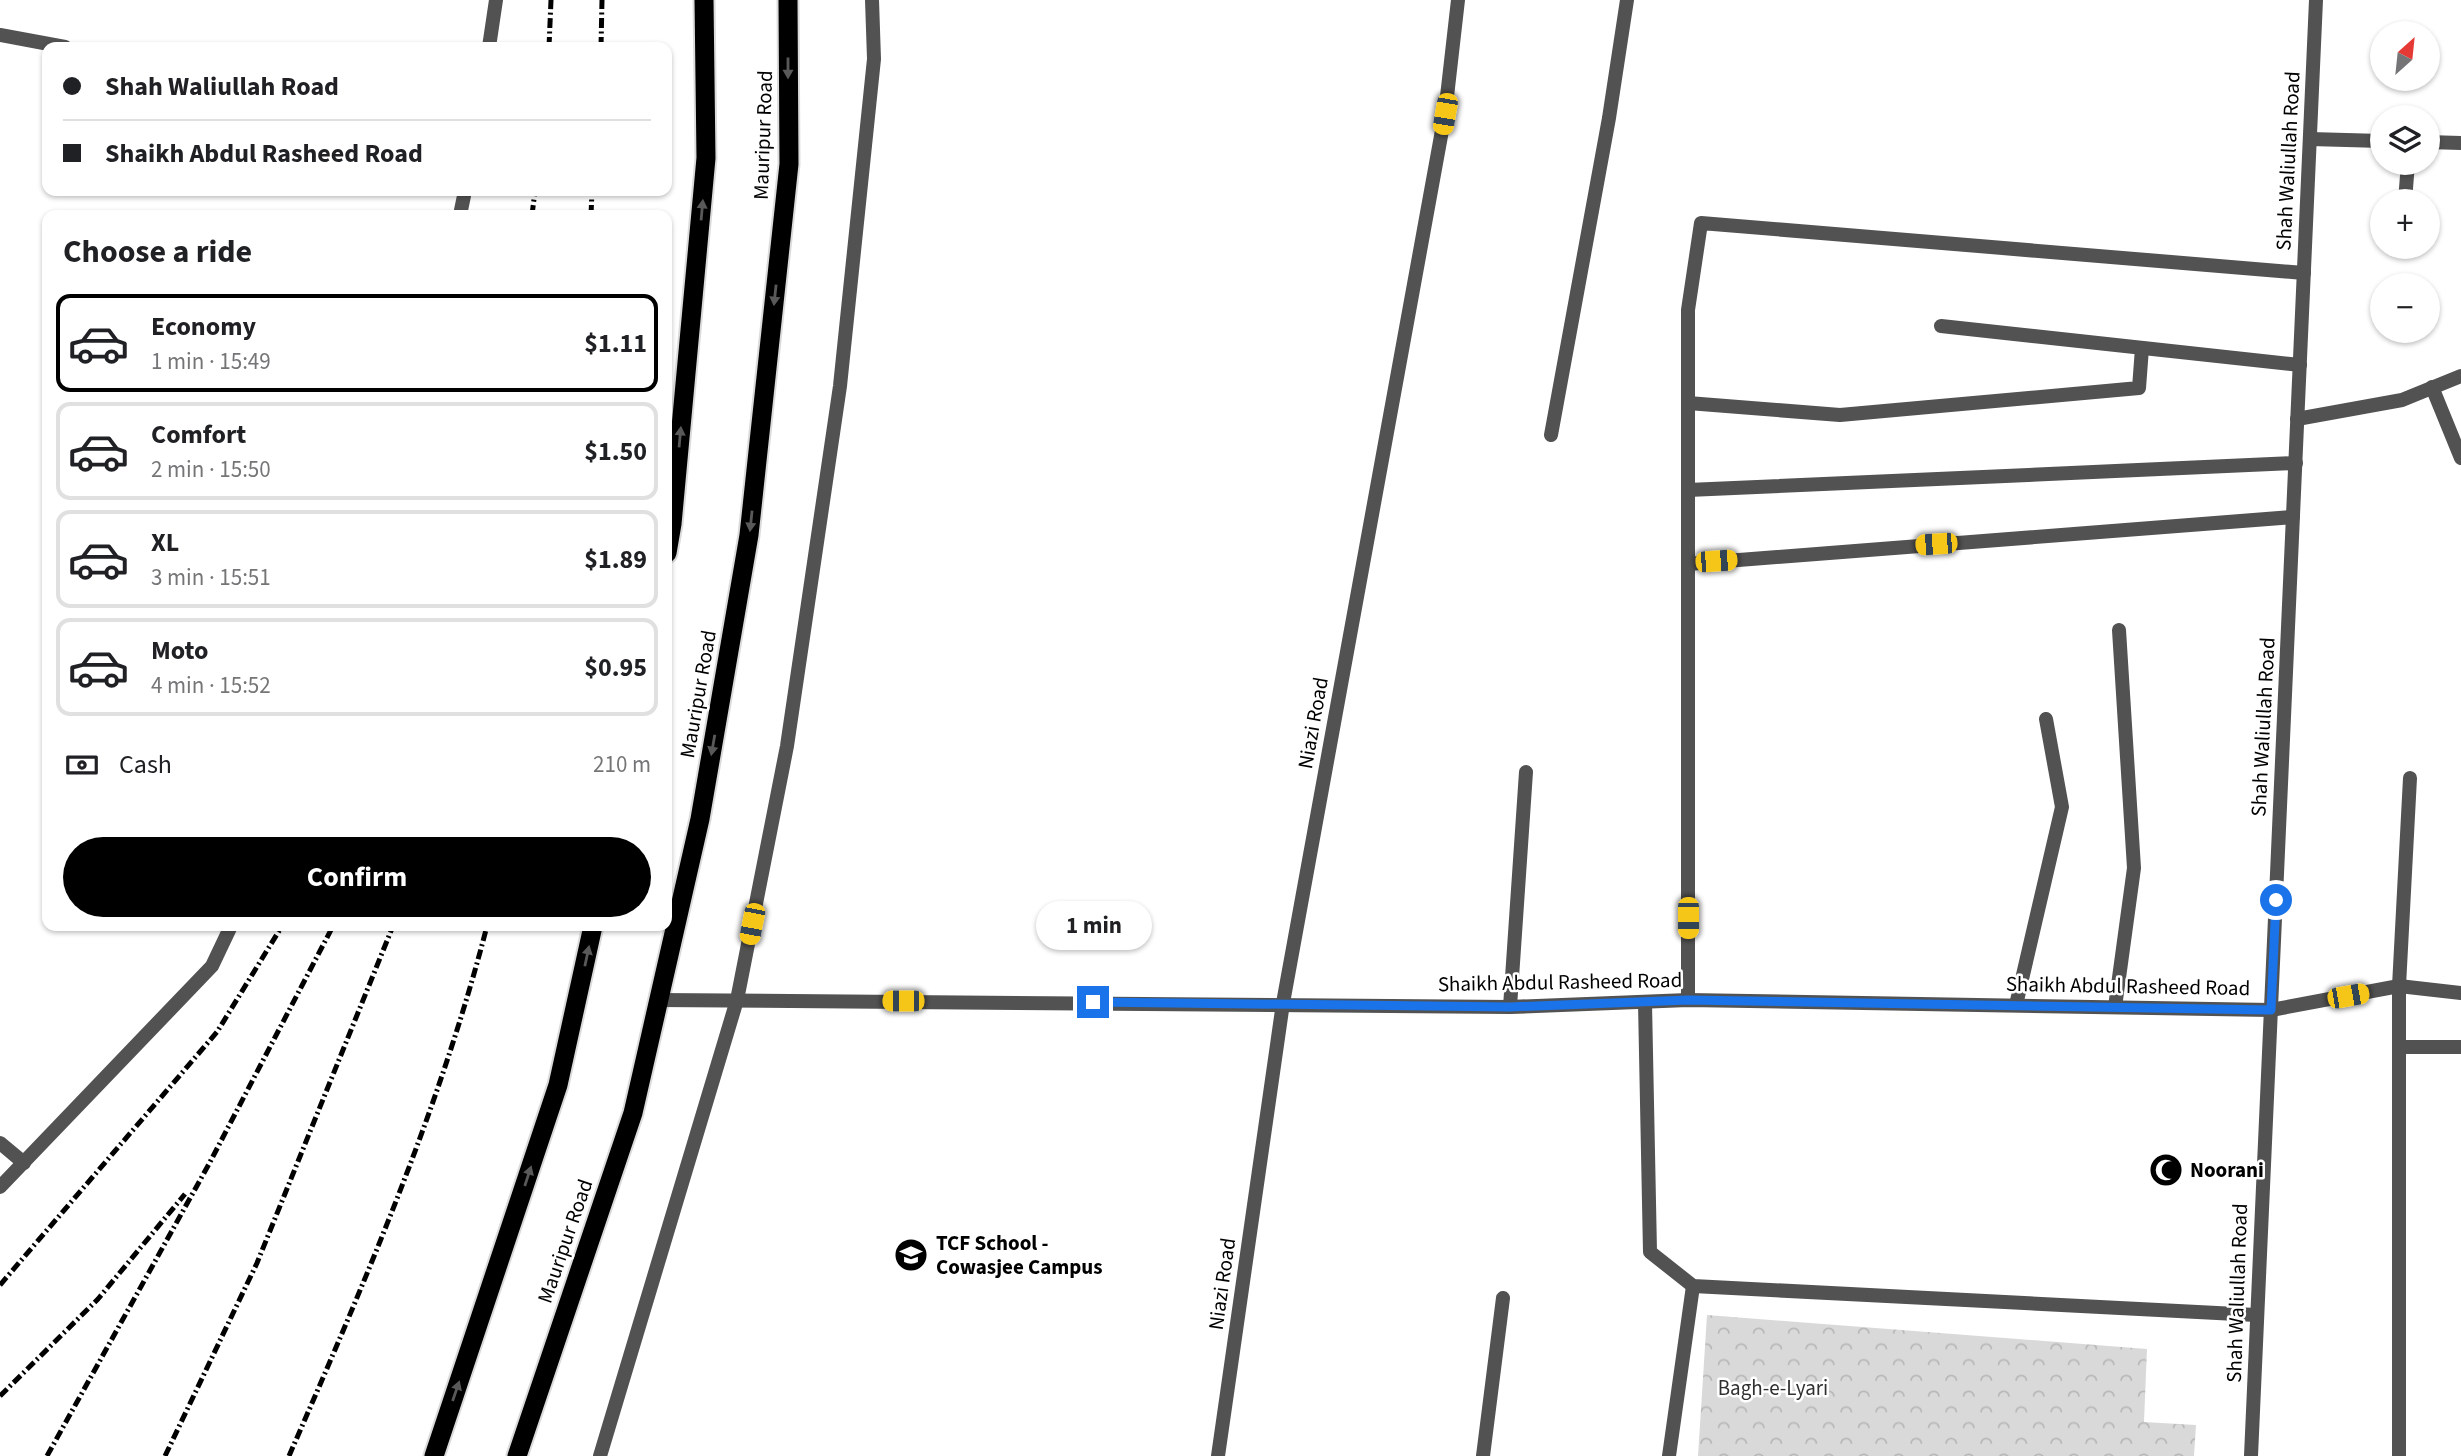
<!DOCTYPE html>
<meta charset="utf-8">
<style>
body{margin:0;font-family:"Source Sans 3",sans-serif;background:#f2f2f2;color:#202124;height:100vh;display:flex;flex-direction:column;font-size:26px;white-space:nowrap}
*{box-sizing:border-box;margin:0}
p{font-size:23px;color:#757577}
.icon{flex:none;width:38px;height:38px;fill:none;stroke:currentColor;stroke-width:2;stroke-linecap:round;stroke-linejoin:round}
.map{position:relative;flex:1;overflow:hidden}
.side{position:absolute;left:42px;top:210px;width:630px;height:721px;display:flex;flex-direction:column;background:#fff;border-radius:14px;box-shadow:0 2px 5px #0004}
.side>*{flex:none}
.guide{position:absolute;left:42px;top:42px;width:630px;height:154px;border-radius:14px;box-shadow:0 2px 5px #0004;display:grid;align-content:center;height:154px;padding:0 21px;background:#fff}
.needle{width:46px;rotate:27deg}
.fabs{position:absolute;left:2370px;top:21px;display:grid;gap:14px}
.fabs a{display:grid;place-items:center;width:70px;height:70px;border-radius:50%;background:#fff;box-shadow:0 2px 5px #0004;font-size:35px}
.end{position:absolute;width:32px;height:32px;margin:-16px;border:9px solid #1a73e8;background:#fff;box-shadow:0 0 0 4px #fff}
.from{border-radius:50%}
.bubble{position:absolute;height:49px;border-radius:24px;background:#fff;box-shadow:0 2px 5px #0004;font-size:23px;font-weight:700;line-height:49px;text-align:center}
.car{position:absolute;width:21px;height:42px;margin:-21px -10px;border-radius:9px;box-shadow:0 0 5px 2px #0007;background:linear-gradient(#f5c518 24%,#345 0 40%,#f5c518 0 76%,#345 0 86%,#f5c518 0)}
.guide b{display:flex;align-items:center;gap:24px;height:66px;font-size:26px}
.guide b+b{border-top:2px solid #e0e0e0}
.guide i{width:18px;height:18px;background:#202124}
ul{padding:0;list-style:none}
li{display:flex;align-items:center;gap:21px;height:98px;margin:0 14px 10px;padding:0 7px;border:4px solid #e0e0e0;border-radius:14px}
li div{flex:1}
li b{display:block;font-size:26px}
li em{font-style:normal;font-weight:700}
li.active{border-color:#000}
li>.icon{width:63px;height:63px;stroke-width:1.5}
h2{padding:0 21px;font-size:32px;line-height:84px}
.pay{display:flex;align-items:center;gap:18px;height:77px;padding:0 21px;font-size:26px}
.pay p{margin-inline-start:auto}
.cta{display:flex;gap:14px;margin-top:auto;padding:14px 21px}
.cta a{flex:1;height:80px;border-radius:42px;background:#000;color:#fff;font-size:28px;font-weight:700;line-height:80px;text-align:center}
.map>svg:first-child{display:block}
.forest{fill:url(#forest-crowns)}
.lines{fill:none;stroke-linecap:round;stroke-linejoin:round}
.trunk-casing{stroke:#dbdbdb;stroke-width:23}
.minor{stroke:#525252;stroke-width:14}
.tertiary{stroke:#525252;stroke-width:14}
.trunk{stroke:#000;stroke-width:19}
.rail{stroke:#000;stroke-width:5;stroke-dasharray:10 3.5 2 3.5;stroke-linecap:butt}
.oneway{fill:#595959}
.route{stroke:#1a73e8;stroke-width:9}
.labels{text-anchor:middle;stroke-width:5;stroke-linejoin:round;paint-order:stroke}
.street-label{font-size:21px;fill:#000;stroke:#fff}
.poi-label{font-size:21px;font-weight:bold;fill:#000;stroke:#fff;text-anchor:start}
.park-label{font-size:21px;fill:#303030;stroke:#fff}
</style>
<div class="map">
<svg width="2461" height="1456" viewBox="0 0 2461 1456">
<defs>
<pattern id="forest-crowns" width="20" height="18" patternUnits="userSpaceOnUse" patternTransform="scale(1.75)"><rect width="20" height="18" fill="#d9d9d9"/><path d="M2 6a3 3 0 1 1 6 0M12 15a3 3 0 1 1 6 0" fill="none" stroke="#b8b8b8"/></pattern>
</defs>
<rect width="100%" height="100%" fill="#fff"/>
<!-- forest -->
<polygon class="forest" points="1707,1315 2147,1349 2144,1422 2196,1425 2194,1456 1698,1456"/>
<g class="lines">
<defs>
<g id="trunk">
<polyline points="667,553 672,524 706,158 704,0"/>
<polyline points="434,1456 558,1085 593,926"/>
<polyline points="517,1456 633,1113 700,819 749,535 789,164 788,0"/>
</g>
</defs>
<!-- trunk casing -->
<use href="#trunk" class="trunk-casing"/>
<!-- minor -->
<g class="minor">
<polyline points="0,35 65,47"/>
<polyline points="2310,139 2382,141"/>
<polyline points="2427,142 2461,143"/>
<polyline points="2405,201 2408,163"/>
<polyline points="1941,326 2300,365"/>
<polyline points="2432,387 2461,458"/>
<polyline points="1688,403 1840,415 2139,388 2142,348"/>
<polyline points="2297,419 2402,400 2461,376"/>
<polyline points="1551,435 1609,118 1627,0"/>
<polyline points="1688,490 2296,463"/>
<polyline points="1688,564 2293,517"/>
<polyline points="1688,1000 1688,310 1701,223 2304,273"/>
<polyline points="1645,1003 1650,1252 1693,1286 2256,1315"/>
<polyline points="2016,1005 2062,807 2046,719"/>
<polyline points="1510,1007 1526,772"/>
<polyline points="2115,1007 2134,868 2119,630"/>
<polyline points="2399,1047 2461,1047"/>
<polyline points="0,1143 24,1163"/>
<polyline points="600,1456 737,1000 787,746 840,386 874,59 872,0"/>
<polyline points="1483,1456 1503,1298"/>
<polyline points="1669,1456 1693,1286"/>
<polyline points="2399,1456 2399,986 2410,778"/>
</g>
<!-- tertiary -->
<g class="tertiary">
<polyline points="489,47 496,0"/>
<polyline points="460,215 465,191"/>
<polyline points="658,1000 1510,1007 1688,1000 2271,1010 2399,986 2461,993"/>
<polyline points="0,1187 212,966 231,926"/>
<polyline points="1218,1456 1283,1003 1445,114 1458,0"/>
<polyline points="2251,1456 2316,0"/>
</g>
<!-- trunk -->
<use href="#trunk" class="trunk"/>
<!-- rail -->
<g class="rail">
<polyline points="549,47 551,0"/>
<polyline points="601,47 602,0"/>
<polyline points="532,215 535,191"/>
<polyline points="591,215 592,191"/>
<polyline points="0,1285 217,1032 282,926"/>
<polyline points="0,1396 98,1299 185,1194"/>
<polyline points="47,1456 209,1164 333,926"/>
<polyline points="165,1456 257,1263 393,926"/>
<path d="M289,1456c75,-172 151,-348 198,-530"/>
</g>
</g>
<!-- one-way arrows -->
<defs><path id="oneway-solid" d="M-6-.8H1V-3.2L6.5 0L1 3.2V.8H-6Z" transform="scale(1.75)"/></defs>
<g class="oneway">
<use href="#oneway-solid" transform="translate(788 68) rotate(90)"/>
<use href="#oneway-solid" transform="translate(702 210) rotate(-85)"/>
<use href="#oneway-solid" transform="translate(775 295) rotate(96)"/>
<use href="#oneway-solid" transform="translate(680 437) rotate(-85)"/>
<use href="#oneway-solid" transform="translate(751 521) rotate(96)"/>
<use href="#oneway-solid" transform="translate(713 745) rotate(100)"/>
<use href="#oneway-solid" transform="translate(587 956) rotate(-78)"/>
<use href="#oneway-solid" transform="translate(528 1176) rotate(-72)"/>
<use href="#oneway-solid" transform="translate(456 1391) rotate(-71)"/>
</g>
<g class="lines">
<!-- route -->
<polyline class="route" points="1093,1002 1510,1007 1688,1000 2271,1010 2276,900"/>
</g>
<!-- icons -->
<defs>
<symbol id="mosque-disc" viewBox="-11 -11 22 22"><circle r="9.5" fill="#000" stroke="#fff"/><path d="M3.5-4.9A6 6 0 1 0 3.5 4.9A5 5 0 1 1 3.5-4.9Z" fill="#fff"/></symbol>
<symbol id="school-disc" viewBox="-11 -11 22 22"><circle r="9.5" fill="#000" stroke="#fff"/><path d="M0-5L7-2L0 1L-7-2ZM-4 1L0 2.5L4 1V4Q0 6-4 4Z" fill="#fff"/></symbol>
</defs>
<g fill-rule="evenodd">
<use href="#mosque-disc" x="2147" y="1151" width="38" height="38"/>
<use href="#school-disc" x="892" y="1236" width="38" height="38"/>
</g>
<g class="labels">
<!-- street labels -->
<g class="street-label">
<text transform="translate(763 135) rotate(-88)" y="7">Mauripur Road</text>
<text transform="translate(2288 161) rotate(-87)" y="7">Shah Waliullah Road</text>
<text transform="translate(698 694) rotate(-80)" y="7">Mauripur Road</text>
<text transform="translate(1313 723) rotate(-80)" y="7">Niazi Road</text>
<text transform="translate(2263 727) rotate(-87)" y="7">Shah Waliullah Road</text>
<text transform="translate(1560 982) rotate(-1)" y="7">Shaikh Abdul Rasheed Road</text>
<text transform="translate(2128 986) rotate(1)" y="7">Shaikh Abdul Rasheed Road</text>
<text transform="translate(565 1241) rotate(-71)" y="7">Mauripur Road</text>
<text transform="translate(1222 1284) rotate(-82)" y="7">Niazi Road</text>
<text transform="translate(2237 1293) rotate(-88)" y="7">Shah Waliullah Road</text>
</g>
<!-- poi labels -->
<g class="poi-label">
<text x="2190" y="1177">Noorani</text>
<text x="936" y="1250">TCF School -<tspan x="936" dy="24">Cowasjee Campus</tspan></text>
</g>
<!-- park labels -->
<g class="park-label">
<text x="1773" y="1395">Bagh-e-Lyari</text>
</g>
</g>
</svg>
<div class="fabs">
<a><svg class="needle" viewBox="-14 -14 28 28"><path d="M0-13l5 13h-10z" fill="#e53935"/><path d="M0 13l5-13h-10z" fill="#757577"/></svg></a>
<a><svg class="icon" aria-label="layers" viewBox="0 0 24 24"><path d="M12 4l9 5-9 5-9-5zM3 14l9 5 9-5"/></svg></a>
<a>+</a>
<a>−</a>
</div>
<i class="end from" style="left:2276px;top:900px"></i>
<i class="end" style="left:1093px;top:1002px"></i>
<div class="bubble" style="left:1036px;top:901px;width:116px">1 min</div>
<i class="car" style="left:1445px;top:114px;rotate:190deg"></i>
<i class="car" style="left:1936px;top:544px;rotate:266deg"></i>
<i class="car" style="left:1716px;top:561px;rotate:86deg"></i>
<i class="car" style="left:1688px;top:918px;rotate:180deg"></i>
<i class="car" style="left:752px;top:924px;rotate:191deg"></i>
<i class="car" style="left:2348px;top:996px;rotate:80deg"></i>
<i class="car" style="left:903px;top:1001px;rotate:270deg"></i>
<div class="guide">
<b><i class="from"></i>Shah Waliullah Road</b>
<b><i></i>Shaikh Abdul Rasheed Road</b>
</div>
<section class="side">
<h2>Choose a ride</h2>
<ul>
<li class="active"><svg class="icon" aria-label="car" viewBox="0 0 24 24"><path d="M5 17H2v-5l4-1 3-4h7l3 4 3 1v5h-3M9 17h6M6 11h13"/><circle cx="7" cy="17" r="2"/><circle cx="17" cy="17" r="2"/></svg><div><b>Economy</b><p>1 min · 15:49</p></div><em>$1.11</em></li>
<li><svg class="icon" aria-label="car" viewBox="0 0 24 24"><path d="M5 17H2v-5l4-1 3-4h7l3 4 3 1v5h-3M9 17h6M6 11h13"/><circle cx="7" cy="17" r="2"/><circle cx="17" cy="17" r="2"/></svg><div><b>Comfort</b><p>2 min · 15:50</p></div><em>$1.50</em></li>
<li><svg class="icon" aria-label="car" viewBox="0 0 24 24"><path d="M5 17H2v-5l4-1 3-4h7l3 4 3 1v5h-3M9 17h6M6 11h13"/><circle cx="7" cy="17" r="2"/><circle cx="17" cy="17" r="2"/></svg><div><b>XL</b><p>3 min · 15:51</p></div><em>$1.89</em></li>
<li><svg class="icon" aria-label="car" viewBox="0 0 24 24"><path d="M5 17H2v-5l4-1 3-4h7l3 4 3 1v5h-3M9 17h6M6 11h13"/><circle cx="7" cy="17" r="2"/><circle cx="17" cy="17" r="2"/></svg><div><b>Moto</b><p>4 min · 15:52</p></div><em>$0.95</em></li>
</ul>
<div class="pay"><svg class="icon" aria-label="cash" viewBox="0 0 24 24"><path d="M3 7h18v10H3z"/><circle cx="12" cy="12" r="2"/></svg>Cash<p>210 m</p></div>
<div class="cta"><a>Confirm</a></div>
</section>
</div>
